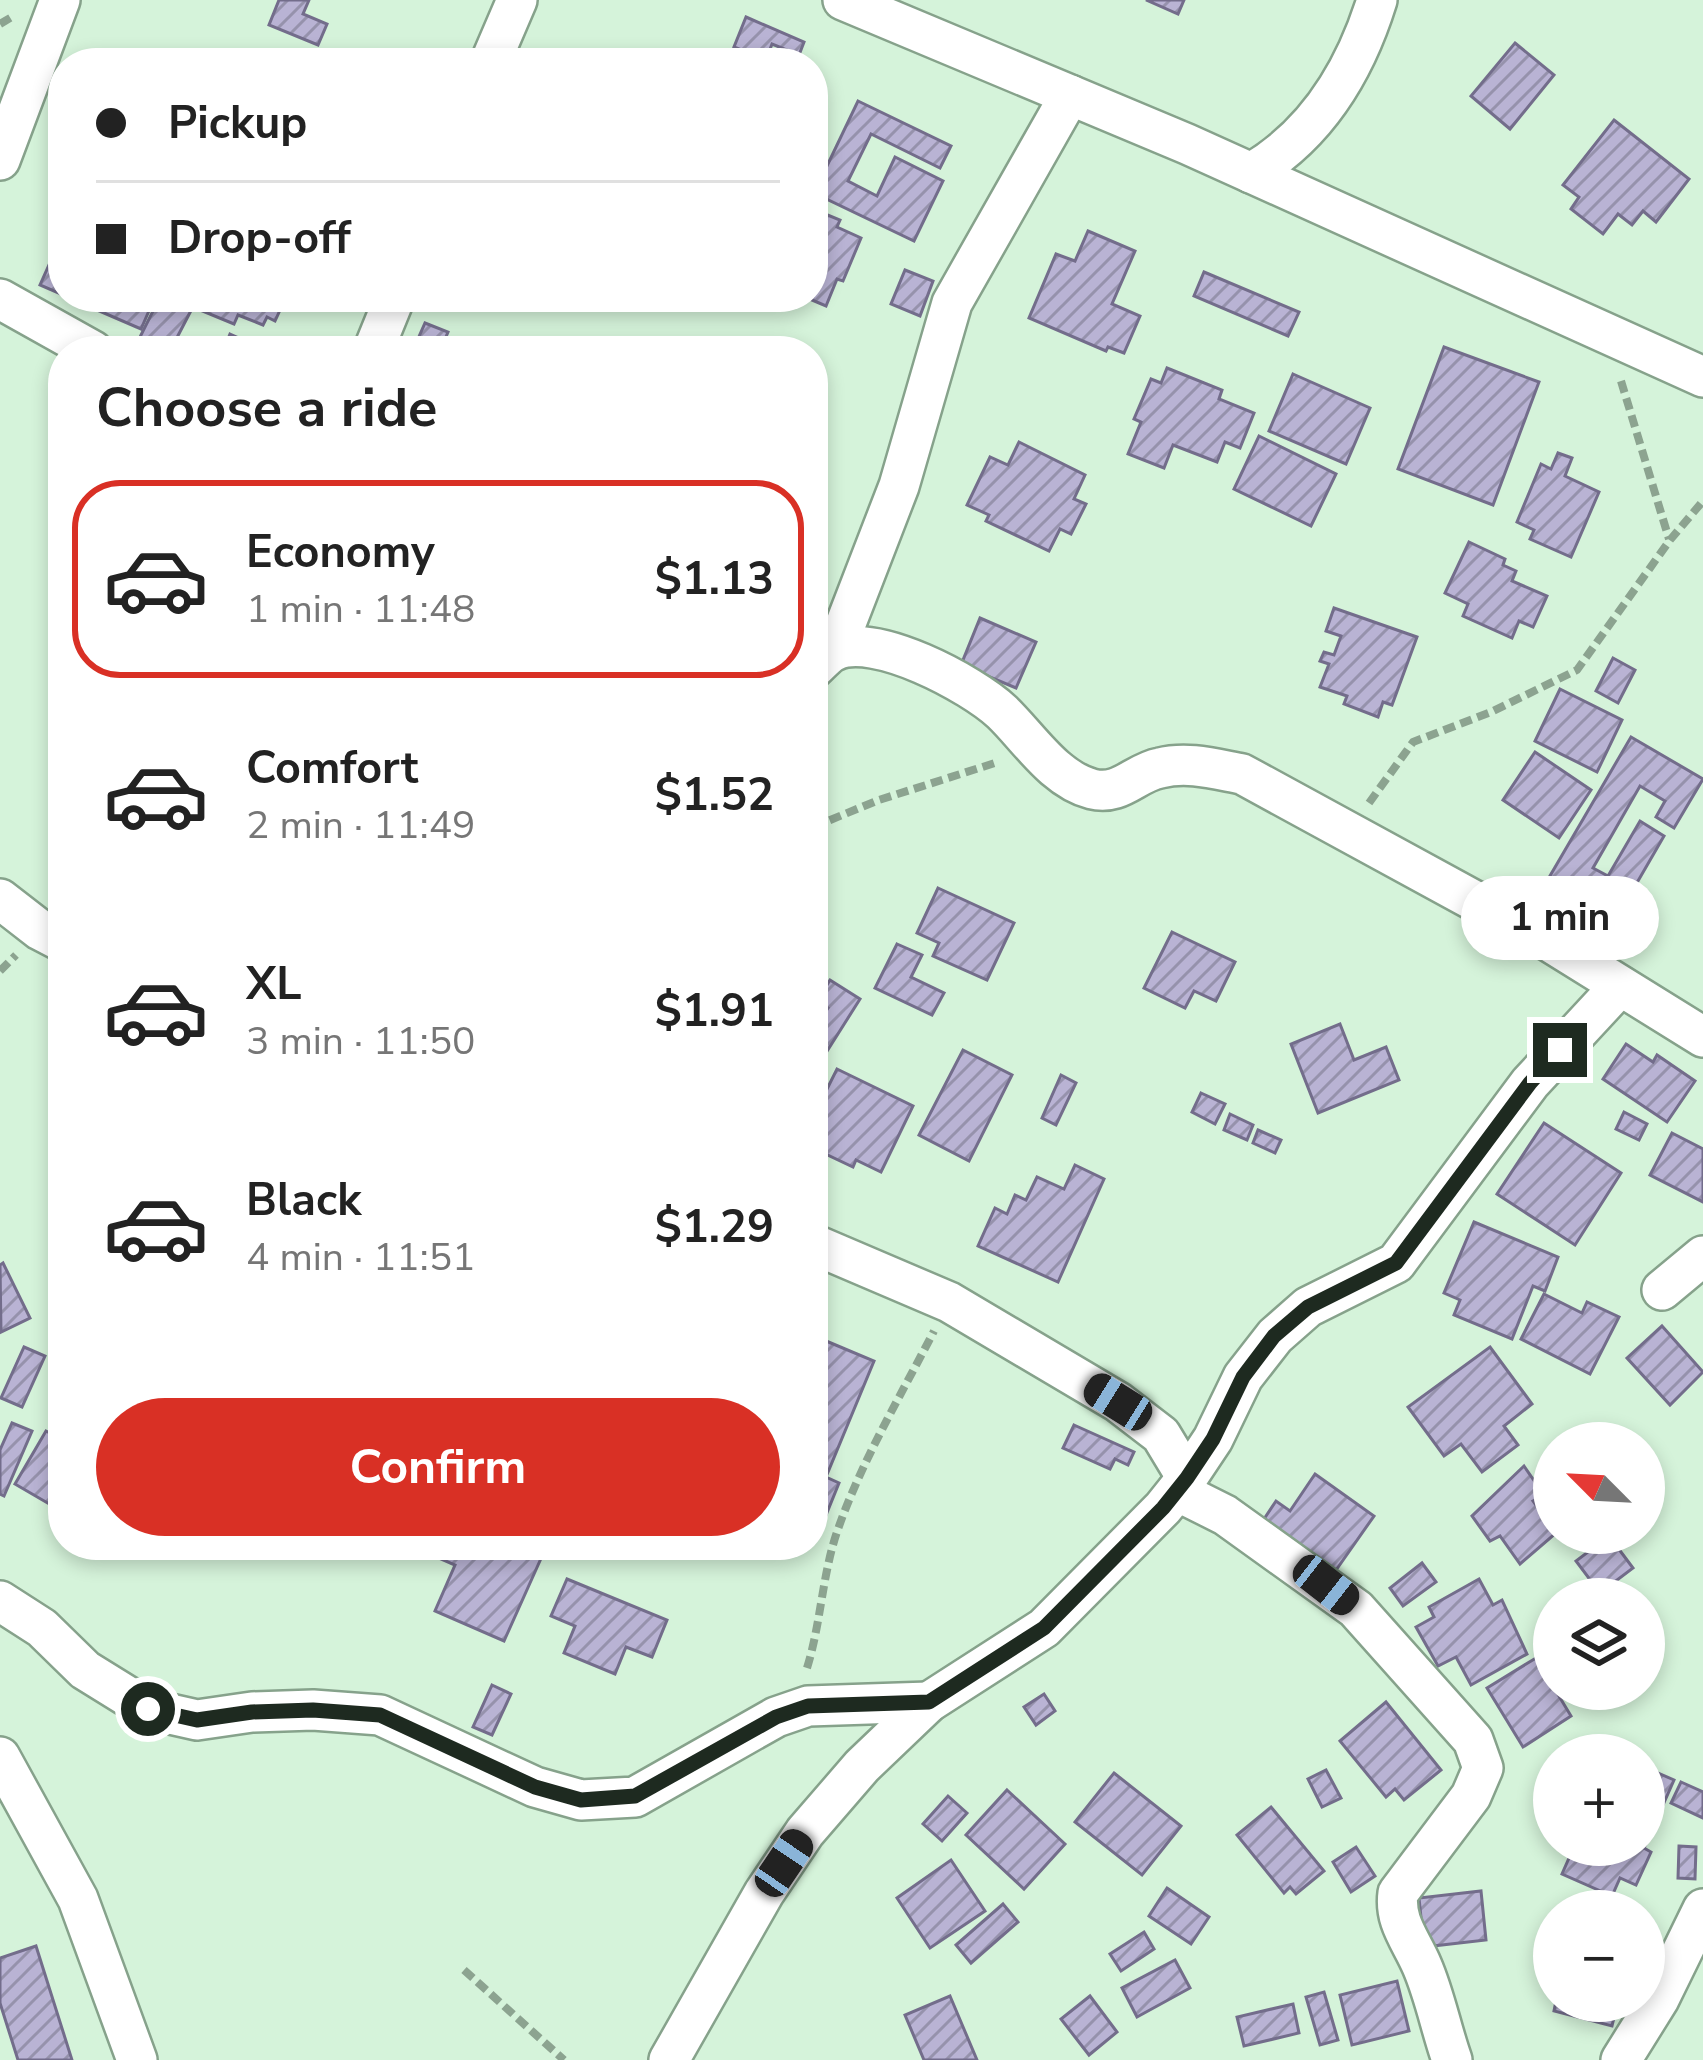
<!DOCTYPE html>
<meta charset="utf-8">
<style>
body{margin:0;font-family:"Nunito Sans",sans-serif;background:#f6f6f6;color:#222;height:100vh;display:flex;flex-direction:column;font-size:45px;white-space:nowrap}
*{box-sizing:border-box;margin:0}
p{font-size:39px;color:#767676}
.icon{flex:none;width:66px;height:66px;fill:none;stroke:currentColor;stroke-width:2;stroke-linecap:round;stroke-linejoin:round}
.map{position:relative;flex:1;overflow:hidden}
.side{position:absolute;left:48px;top:336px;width:780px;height:1224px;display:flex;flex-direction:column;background:#fff;border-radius:48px;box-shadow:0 6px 18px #0003}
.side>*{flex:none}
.guide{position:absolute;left:48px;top:48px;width:780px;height:264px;border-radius:48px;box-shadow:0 6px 18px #0003;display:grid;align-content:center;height:264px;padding:0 48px;background:#fff}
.needle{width:78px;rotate:294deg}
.buttons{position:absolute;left:1533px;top:1422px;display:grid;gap:24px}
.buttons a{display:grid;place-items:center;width:132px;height:132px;border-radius:50%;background:#fff;box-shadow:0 6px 18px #0003;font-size:60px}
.end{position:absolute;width:54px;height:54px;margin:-27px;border:15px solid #1e2a20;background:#fff;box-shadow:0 0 0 6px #fff}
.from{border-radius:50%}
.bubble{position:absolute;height:84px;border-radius:42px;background:#fff;box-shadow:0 6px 18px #0003;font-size:39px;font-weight:700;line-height:84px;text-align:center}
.car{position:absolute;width:36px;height:72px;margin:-36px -18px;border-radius:15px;box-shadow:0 0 9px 3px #0007;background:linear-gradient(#222 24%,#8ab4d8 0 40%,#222 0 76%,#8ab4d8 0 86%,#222 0)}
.guide b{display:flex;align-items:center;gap:42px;height:114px;font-size:45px}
.guide b+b{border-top:3px solid #e0e0e0}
.guide i{width:30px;height:30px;background:#222}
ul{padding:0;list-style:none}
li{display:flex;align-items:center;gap:36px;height:198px;margin:0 24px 18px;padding:0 24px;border:6px solid transparent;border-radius:48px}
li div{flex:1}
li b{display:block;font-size:45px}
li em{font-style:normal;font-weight:700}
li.on{border-color:#d93025}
li>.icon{width:108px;height:108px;stroke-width:1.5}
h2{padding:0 48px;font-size:54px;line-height:144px}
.primary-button{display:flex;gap:24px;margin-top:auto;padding:24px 48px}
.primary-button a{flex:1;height:138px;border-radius:72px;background:#d93025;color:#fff;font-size:48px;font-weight:700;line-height:138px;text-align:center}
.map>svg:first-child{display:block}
.building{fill:url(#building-hatch);stroke:#736d8b;stroke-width:3}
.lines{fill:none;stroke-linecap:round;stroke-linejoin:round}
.minor-casing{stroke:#86a28b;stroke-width:44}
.path{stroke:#8ca390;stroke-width:8;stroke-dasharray:12 6;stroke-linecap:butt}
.minor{stroke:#fff;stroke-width:39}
.route{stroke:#1e2a20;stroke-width:15}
</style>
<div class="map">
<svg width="1703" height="2060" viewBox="0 0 1703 2060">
<defs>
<pattern id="building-hatch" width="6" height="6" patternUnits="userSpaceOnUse" patternTransform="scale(3)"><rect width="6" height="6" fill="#b9b3d4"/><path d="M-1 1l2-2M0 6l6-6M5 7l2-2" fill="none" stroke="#9692ac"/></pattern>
</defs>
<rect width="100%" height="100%" fill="#d5f3da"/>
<!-- building -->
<g class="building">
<polygon points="279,0 309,0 303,14 327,24 318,45 269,25"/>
<polygon points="1146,0 1184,0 1178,14"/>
<polygon points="746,17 804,42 799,55 772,44 766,60 734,47"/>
<polygon points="1515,43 1554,75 1510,129 1471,96"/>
<polygon points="858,101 951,146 940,168 871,134 848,181 877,196 895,157 943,181 914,241 814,193"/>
<polygon points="1614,120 1689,179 1656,222 1643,211 1632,225 1618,214 1603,234 1571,209 1579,197 1563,185"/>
<polygon points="813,209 840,220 837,227 861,238 843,281 837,279 826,306 805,297 813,297"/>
<polygon points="1088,231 1135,251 1112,304 1140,316 1124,353 1108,347 1106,351 1029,318 1056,254 1075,261"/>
<polygon points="61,238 63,239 63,295 40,285"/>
<polygon points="905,270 933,281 920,316 891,304"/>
<polygon points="1204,272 1299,312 1288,336 1194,296"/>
<polygon points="67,297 155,297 141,329"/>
<polygon points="160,297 197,299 170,351 140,337"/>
<polygon points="200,297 286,297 275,321 267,317 263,325 238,315 234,324 195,308"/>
<polygon points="425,323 448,332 440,351 414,348"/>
<polygon points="230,334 266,350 265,351 223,351"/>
<polygon points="1444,347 1539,382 1493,505 1398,469"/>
<polygon points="1167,368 1222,390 1219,399 1254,413 1240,448 1225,442 1217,462 1173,445 1164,468 1128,454 1141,422 1134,419 1151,379 1161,383"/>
<polygon points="1293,374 1370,408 1346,464 1269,431"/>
<polygon points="1259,436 1336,474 1311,526 1234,489"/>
<polygon points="1019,442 1085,475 1074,499 1086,504 1071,534 1060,529 1049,551 986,521 989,515 967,505 990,457 1008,465"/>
<polygon points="1558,453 1572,458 1565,476 1599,492 1571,557 1530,539 1534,530 1517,522 1541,464 1551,469"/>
<polygon points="1469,542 1505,559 1503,565 1516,571 1512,581 1547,596 1533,627 1519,621 1512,638 1463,616 1468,604 1445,593"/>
<polygon points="1334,608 1417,637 1392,705 1383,702 1378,717 1344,704 1347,696 1320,687 1329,664 1320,661 1324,652 1334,655 1341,636 1326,631"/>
<polygon points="980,618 1036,642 1016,688 961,665"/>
<polygon points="1613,658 1635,670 1618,703 1596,691"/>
<polygon points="1560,689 1622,720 1597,772 1535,741"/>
<polygon points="1631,737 1703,779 1674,828 1656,817 1665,801 1640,786 1593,868 1608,876 1640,821 1664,836 1601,945 1533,905"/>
<polygon points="1535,752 1591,790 1559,838 1503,800"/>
<polygon points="938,888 1014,923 987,980 933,956 939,943 917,933"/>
<polygon points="1172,932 1235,962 1216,1001 1194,991 1185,1008 1144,988"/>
<polygon points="897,944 922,955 911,977 944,993 932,1015 875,988"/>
<polygon points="830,980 860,999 824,1056 813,1049 813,1032 828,1008 817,1001"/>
<polygon points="1340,1024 1354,1060 1386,1047 1399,1080 1318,1113 1291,1044"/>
<polygon points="1626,1044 1653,1062 1657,1055 1695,1081 1667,1122 1603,1079"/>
<polygon points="963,1050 1012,1075 969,1161 919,1135"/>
<polygon points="837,1069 913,1106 881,1172 856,1160 853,1167 813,1148 813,1117"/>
<polygon points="1061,1075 1076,1083 1056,1125 1042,1118"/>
<polygon points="1201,1093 1225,1104 1215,1124 1192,1112"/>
<polygon points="1624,1112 1647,1124 1639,1140 1616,1129"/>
<polygon points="1230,1114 1253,1125 1247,1140 1224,1130"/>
<polygon points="1544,1123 1621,1173 1575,1245 1497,1194"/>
<polygon points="1258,1130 1281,1140 1275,1153 1253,1143"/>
<polygon points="1672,1133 1703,1149 1703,1202 1650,1175"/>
<polygon points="1075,1165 1104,1179 1058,1282 978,1246 995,1208 1007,1214 1015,1195 1026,1200 1037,1177 1064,1189"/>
<polygon points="1474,1222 1558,1257 1545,1291 1533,1286 1512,1339 1454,1315 1460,1300 1444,1293"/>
<polygon points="3,1263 30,1318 1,1332 0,1265"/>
<polygon points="1544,1294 1582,1313 1587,1302 1619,1317 1590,1374 1521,1339"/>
<polygon points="1662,1326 1703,1372 1670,1405 1627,1358"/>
<polygon points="819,1338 874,1361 826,1477 839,1483 822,1525 813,1521 813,1345 816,1346"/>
<polygon points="24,1347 45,1356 22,1407 1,1398"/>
<polygon points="1490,1347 1532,1404 1504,1426 1518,1445 1482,1472 1461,1444 1444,1456 1408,1407"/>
<polygon points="12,1423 32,1431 4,1496 0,1494 0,1450"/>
<polygon points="1074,1425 1134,1452 1128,1465 1115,1459 1110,1469 1063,1448"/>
<polygon points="46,1431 63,1440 63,1512 15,1484"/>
<polygon points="1524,1466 1544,1495 1533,1501 1556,1533 1520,1564 1500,1536 1490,1541 1472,1516"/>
<polygon points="1315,1474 1374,1516 1334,1573 1262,1522 1276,1501 1290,1511"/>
<polygon points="1609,1536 1633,1568 1600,1593 1576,1561"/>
<polygon points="448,1545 547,1545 504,1641 435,1611 455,1565 441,1559"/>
<polygon points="1422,1563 1436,1582 1403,1606 1390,1588"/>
<polygon points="567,1579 667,1620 652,1657 626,1647 615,1674 564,1653 575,1626 551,1616"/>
<polygon points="1479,1579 1493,1605 1502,1600 1527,1654 1471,1685 1456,1657 1438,1666 1416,1627 1434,1617 1429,1607"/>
<polygon points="1536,1658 1571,1716 1523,1747 1487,1688"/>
<polygon points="492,1685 511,1694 492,1735 473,1727"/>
<polygon points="1044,1694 1055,1711 1036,1725 1024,1707"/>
<polygon points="1386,1702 1441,1770 1404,1800 1395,1789 1386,1797 1340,1741"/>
<polygon points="1649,1769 1674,1780 1644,1848 1651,1852 1636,1885 1620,1878 1612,1896 1562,1874 1573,1849 1606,1864 1615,1845 1644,1845 1644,1780"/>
<polygon points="1326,1770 1341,1798 1322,1807 1308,1779"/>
<polygon points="1114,1773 1181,1826 1142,1875 1075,1822"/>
<polygon points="1681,1782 1703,1792 1703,1818 1671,1803"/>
<polygon points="1007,1790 1065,1844 1024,1889 966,1835"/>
<polygon points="948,1796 967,1813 942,1841 923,1824"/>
<polygon points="1271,1807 1324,1871 1296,1894 1290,1887 1284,1893 1237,1835"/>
<polygon points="1679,1846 1696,1847 1695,1879 1678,1878"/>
<polygon points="1356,1847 1375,1876 1351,1892 1333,1862"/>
<polygon points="951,1860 985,1911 930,1948 897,1898"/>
<polygon points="1167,1888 1209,1917 1191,1944 1149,1916"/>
<polygon points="1481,1891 1486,1940 1424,1947 1419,1898"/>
<polygon points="1003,1904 1018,1922 971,1963 956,1945"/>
<polygon points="1144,1932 1154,1949 1121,1971 1110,1954"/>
<polygon points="36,1946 72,2060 18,2060 0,2003 0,1958"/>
<polygon points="1175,1960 1190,1988 1137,2017 1122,1988"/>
<polygon points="1397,1981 1409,2031 1352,2045 1340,1995"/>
<polygon points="1324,1992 1338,2040 1320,2045 1306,1997"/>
<polygon points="950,1996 977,2060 924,2060 905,2015"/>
<polygon points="1090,1996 1117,2032 1089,2055 1061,2019"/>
<polygon points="1556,2001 1618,2001 1612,2026 1554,2011"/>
<polygon points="1293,2004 1299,2033 1244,2046 1237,2017"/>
</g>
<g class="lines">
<defs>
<g id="minor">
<polyline points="843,0 1187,144 1703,377"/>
<polyline points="490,63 517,0"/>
<polyline points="0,160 60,0"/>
<path d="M1251,173c65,-38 104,-102 126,-173"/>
<polyline points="0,299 93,351"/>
<polyline points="373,351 395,297"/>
<polyline points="836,649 899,486 952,303 1070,95"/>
<path d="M813,669c6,-5 14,-15 21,-18 40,-20 138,33 168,61 27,26 52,67 90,77 29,7 42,-16 68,-21 28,-7 55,1 82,6l308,168 153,95"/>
<polyline points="0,899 40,930 63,942"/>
<polyline points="813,1244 949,1302 1118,1402 1161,1435 1187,1478"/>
<polyline points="1662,1290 1703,1256"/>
<path d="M1177,1491l48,24 131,94 117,131 10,28 -12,28 -73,97c-4,29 13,47 24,73 13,30 19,63 30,94"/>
<polyline points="0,1601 42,1628 85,1670 148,1709 197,1720 252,1712 313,1710 380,1715 535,1787 581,1800 635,1797 776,1717 808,1706 929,1702"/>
<polyline points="0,1757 78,1899 137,2060"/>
<polyline points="669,2060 764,1893 805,1832 862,1766 929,1702 1044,1628 1163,1508 1187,1478 1213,1439 1243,1377 1275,1336 1308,1307 1396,1263 1530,1083 1620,986"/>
<polyline points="1621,2060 1659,1999 1703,1909"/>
</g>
</defs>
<!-- minor casing -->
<use href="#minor" class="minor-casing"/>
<!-- path -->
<g class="path">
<polyline points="0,24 15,15"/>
<polyline points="1621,381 1669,539"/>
<polyline points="1369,803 1413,742 1491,712 1577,670 1670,540 1703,501"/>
<polyline points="813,827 879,800 998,762"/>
<polyline points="0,971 16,955"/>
<path d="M807,1668c14,-45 15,-92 30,-136 24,-70 63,-135 97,-201"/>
<polyline points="464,1970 564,2060"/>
</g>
<!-- minor -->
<use href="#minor" class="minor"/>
</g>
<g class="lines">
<!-- route -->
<polyline class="route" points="148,1709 197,1720 252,1712 313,1710 380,1715 535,1787 581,1800 635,1796 776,1717 808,1706 929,1702 1044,1628 1163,1508 1187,1478 1213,1439 1243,1377 1274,1336 1308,1307 1396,1263 1530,1083 1560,1050"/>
</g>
</svg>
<div class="buttons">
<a><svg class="needle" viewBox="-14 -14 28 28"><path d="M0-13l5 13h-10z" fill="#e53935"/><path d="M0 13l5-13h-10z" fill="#767676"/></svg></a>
<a><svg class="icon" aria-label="layers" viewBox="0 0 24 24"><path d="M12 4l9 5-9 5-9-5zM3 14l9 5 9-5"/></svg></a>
<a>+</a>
<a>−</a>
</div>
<i class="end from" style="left:148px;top:1709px"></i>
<i class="end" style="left:1560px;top:1050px"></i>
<div class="bubble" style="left:1461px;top:876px;width:198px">1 min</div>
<i class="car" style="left:1118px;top:1402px;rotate:302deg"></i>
<i class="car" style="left:1326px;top:1585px;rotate:128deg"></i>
<i class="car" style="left:784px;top:1863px;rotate:34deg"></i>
<div class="guide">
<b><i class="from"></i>Pickup</b>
<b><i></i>Drop-off</b>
</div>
<section class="side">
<h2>Choose a ride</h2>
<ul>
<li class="on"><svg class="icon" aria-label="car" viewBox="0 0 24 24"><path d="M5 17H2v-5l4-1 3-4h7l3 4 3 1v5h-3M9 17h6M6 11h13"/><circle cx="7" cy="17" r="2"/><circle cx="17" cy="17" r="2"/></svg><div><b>Economy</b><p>1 min · 11:48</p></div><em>$1.13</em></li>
<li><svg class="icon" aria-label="car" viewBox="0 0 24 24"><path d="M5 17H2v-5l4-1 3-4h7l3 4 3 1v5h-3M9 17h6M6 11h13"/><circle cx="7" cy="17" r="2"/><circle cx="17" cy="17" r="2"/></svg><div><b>Comfort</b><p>2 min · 11:49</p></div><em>$1.52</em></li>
<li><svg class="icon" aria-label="car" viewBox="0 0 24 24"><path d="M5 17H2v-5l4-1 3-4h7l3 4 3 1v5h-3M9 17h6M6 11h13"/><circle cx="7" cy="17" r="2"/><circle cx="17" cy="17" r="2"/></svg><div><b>XL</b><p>3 min · 11:50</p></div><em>$1.91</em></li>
<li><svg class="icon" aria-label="car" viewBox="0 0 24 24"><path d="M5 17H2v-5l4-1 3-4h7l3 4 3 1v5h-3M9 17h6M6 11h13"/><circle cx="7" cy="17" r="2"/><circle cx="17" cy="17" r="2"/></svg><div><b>Black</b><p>4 min · 11:51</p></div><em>$1.29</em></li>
</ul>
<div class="primary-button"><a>Confirm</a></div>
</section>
</div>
